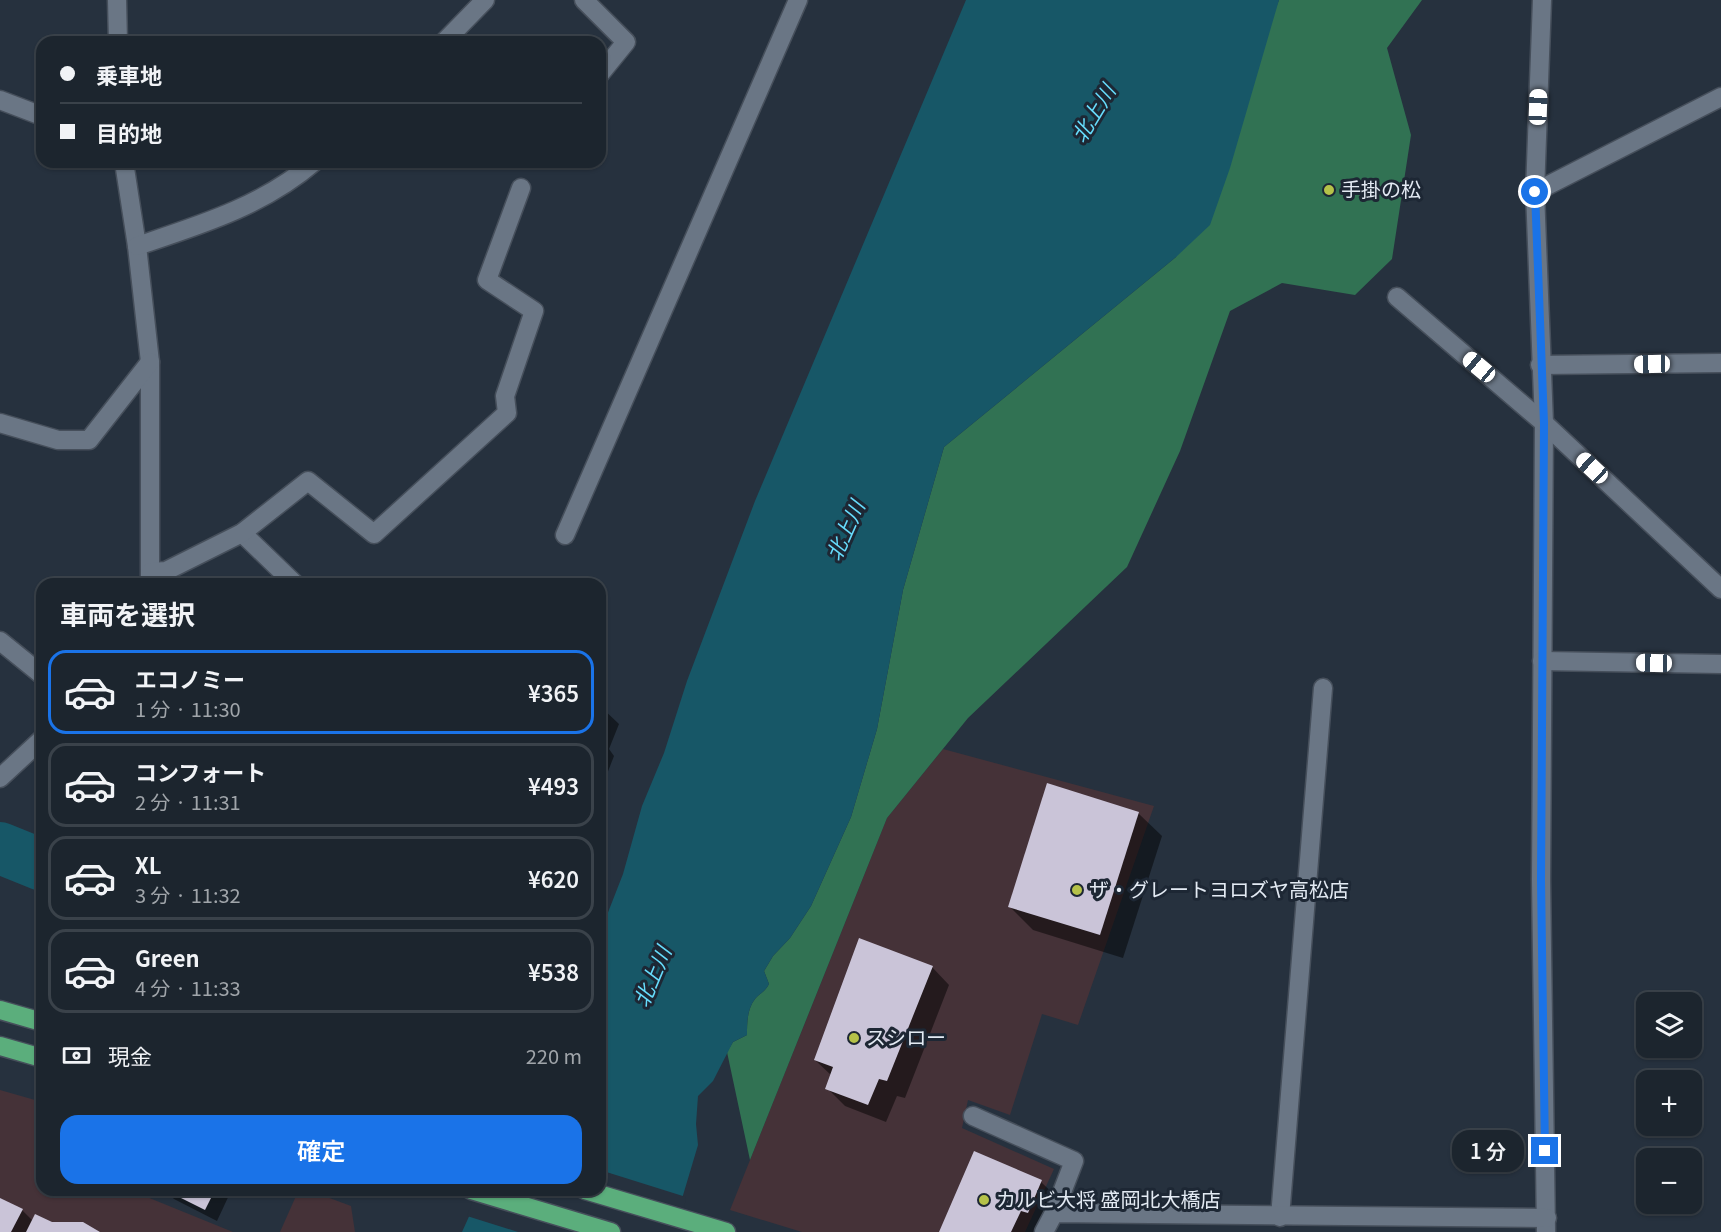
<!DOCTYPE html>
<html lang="ja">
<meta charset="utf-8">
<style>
body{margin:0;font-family:Georgia,"Noto Sans JP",serif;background:#29313a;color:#f1f3f6;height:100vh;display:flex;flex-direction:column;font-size:22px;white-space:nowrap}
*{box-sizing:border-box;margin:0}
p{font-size:20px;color:#a0a5aa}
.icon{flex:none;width:33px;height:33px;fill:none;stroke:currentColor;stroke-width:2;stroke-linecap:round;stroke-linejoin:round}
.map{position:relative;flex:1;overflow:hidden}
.drawer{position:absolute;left:36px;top:578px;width:570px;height:618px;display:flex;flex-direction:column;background:#1c252e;border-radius:18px;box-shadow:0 2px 4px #0004,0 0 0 2px #3a424a}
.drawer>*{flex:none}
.banner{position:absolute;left:36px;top:36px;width:570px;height:132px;border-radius:18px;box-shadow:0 2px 4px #0004,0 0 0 2px #3a424a;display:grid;align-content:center;height:132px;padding:0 24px;background:#1c252e}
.fabs{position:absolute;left:1636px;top:992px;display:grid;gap:12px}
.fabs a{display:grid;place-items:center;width:66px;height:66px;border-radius:12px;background:#1c252e;box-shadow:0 2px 4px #0004,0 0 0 2px #3a424a;font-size:30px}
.end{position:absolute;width:27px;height:27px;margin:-14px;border:8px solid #1a73e8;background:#fff;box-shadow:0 0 0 3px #fff}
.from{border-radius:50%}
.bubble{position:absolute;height:42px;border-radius:18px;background:#1c252e;box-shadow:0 2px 4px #0004,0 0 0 2px #3a424a;font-size:20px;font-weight:600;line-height:42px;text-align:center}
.car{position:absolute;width:18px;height:36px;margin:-18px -9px;border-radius:8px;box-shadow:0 0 4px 2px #0007;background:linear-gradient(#fff 24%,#345 0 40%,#fff 0 76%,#345 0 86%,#fff 0)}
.banner b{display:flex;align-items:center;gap:21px;height:57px;font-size:22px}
.banner b+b{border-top:2px solid #3a424a}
.banner i{width:15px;height:15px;background:#f1f3f6}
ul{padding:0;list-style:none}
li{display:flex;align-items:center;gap:18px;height:84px;margin:0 12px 9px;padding:0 12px;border:3px solid #3a424a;border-radius:18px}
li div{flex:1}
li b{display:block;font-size:22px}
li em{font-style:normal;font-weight:600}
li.active{border-color:#1a73e8}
li>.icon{width:54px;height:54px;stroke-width:1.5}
h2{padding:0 24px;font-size:27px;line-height:72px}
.pay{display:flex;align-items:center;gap:15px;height:66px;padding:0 24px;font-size:22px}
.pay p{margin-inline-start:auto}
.primary-button{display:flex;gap:12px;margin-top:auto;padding:12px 24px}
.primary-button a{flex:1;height:69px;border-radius:18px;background:#1a73e8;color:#fff;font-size:24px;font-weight:600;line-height:69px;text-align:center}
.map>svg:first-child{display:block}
.commercial{fill:#453238}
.forest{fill:#317253}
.water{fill:#175767}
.pier{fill:#26313e}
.shadow{fill:#0007}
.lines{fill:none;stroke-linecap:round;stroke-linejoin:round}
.river{stroke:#175767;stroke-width:52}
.building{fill:#cac4d8}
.minor-casing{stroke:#464f5b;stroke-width:21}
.highway-casing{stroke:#464f5b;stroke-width:21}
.minor{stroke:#6a7685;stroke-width:18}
.highway{stroke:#5bae7c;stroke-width:18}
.route{stroke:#1a73e8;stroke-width:8}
.poi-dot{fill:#b5c249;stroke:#1d2734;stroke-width:2}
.labels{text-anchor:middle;stroke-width:6;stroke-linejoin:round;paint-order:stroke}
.poi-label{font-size:20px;fill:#e3eaf3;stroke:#1d2734;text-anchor:start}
.water-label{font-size:21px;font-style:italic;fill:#66dcfc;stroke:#1d2734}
</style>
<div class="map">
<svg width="1721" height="1232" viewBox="0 0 1721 1232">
<rect width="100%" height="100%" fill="#26313e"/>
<!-- commercial -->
<g class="commercial">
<polygon points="943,749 1154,806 1078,1025 1042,1014 1010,1115 968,1100 962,1128 1054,1169 1025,1232 802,1232 730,1210 887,818"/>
<polygon points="0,1090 42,1102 42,1190 144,1190 142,1195 233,1232 0,1232"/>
<polygon points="296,1190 308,1190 351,1206 355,1232 280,1232 296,1196"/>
</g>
<!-- forest -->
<path class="forest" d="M1279,0h143l-35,48 24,87 -19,124 -37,36 -73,-12 -52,28 -50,140 -53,116 -159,151 -81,100 -137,342 -23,-108 6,-10 14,-7c0,-12 0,-26 8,-36 5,-6 10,-7 14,-15l-5,-13 9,-15 17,-18 21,-32 40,-89 26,-88 26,-139 41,-143 232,-190z"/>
<!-- water -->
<path class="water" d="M966,0h313l-49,168 -20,57 -34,32 -232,190 -41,143 -26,139 -26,88 -40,89 -21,32 -17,18 -9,15 5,13c-4,8 -9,9 -14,15 -8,10 -8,24 -8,36l-14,7 -20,39 -15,15 -2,28 2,21 -17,57 -4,30h-215l19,-42h119v-257l23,-59 19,-68 22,-53 23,-72 68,-180z"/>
<!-- pier -->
<polygon class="pier" points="600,1170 686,1197 680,1232 518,1232 467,1216 477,1190 600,1190"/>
<!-- shadow -->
<g class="shadow">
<polygon points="600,706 619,724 609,749 614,756 600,792"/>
<polygon points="1138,813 1162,836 1123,958 1033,930 1010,907"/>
<polygon points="932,967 949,985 905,1098 897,1096 886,1122 845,1106 827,1088 832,1076 815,1060"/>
<polygon points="975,1153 1041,1182 1059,1199 1037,1232 941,1232"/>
<polygon points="165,1190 230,1190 231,1191 217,1221 174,1199"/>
<polygon points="0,1199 22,1210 33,1221 97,1232 0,1232"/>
</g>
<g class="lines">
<!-- river -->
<polyline class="river" points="0,848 42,865"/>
</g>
<!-- building -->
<g class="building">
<polygon points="1047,783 1139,812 1100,935 1008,907"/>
<polygon points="859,938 933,966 887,1081 879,1079 868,1105 825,1089 833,1067 814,1060"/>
<polygon points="974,1151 1042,1180 1028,1213 1021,1211 1011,1232 939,1232"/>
<polygon points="165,1190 215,1190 205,1210"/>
<polygon points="0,1198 23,1209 11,1232 0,1232"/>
<polygon points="35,1214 52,1222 83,1222 100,1232 26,1232"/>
</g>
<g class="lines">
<defs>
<g id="minor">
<polyline points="117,0 118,42"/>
<polyline points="584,0 626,42 600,74"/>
<polyline points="1542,0 1535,192 1544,423 1541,880 1546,1232"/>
<polyline points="444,42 485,0"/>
<polyline points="0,100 42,116"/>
<polyline points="124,162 137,246 150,362 150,584"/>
<polyline points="1535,192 1721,97"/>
<path d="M137,246c63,-21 126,-40 177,-84"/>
<polyline points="1397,297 1544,423 1721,589"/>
<polyline points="1540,365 1721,363"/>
<polyline points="0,423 58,440 89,440 150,362"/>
<polyline points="242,533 295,584"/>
<polyline points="565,535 798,0"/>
<polyline points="151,572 166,571 242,533 308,481 374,534 507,413 505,396 534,311 487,280 521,188"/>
<polyline points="0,641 42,675"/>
<polyline points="1542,661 1721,664"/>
<polyline points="0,778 42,739"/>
<polyline points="973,1116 1074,1161 1054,1213"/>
<polyline points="1280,1217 1323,688"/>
<polyline points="1044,1232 1054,1213 1547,1218"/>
</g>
<g id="highway">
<polyline points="0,1010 42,1022"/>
<polyline points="0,1046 42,1058"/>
<polyline points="471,1190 611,1232"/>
<polyline points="585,1190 726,1232"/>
</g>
</defs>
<!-- minor casing -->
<use href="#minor" class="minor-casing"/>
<!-- highway casing -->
<use href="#highway" class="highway-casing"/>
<!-- minor -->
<use href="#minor" class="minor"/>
<!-- highway -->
<use href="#highway" class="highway"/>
</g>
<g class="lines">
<!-- route -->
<polyline class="route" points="1535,192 1544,423 1541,880 1545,1151"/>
</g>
<!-- markers -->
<g class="poi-dot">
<circle cx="1329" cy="190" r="6"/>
<circle cx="1077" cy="890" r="6"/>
<circle cx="854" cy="1038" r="6"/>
<circle cx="984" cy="1200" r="6"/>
</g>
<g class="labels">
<!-- poi labels -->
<g class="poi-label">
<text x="1341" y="197">手掛の松</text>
<text x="1089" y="897">ザ・グレートヨロズヤ高松店</text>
<text x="866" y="1045">スシロー</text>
<text x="996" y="1207">カルビ大将 盛岡北大橋店</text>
</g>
<!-- water labels -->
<g class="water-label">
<text transform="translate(1094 114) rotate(-59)" y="7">北上川</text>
<text transform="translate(846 531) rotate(-66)" y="7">北上川</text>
<text transform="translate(653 977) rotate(-67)" y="7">北上川</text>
</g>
</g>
</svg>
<div class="fabs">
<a><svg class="icon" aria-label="layers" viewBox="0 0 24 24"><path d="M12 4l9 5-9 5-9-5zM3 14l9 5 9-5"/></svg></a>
<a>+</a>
<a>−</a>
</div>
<i class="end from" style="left:1535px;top:192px"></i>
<i class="end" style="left:1545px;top:1151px"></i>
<div class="bubble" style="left:1452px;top:1130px;width:72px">1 分</div>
<i class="car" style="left:1538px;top:107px;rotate:2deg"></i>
<i class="car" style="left:1652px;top:364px;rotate:269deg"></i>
<i class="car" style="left:1479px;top:367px;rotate:310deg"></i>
<i class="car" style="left:1592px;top:468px;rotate:313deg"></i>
<i class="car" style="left:1654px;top:663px;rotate:271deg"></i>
<div class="banner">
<b><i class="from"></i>乗車地</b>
<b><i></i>目的地</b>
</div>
<section class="drawer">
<h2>車両を選択</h2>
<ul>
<li class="active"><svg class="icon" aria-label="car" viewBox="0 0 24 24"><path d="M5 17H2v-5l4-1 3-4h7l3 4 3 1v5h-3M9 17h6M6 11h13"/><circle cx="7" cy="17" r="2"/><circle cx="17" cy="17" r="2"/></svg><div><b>エコノミー</b><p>1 分 · 11:30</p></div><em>¥365</em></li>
<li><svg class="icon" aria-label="car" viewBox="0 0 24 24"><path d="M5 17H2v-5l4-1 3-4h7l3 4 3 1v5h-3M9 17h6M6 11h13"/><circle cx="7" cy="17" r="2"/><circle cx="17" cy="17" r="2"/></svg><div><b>コンフォート</b><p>2 分 · 11:31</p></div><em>¥493</em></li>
<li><svg class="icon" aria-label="car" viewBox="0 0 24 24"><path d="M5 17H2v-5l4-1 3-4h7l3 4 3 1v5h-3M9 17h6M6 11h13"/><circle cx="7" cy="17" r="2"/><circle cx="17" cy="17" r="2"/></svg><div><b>XL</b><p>3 分 · 11:32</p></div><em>¥620</em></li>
<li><svg class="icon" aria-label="car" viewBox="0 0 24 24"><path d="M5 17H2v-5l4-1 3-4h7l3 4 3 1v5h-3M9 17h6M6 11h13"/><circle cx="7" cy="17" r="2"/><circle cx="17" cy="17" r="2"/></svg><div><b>Green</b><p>4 分 · 11:33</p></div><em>¥538</em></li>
</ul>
<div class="pay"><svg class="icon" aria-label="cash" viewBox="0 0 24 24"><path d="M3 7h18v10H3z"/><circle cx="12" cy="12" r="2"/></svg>現金<p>220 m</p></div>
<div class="primary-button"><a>確定</a></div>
</section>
</div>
